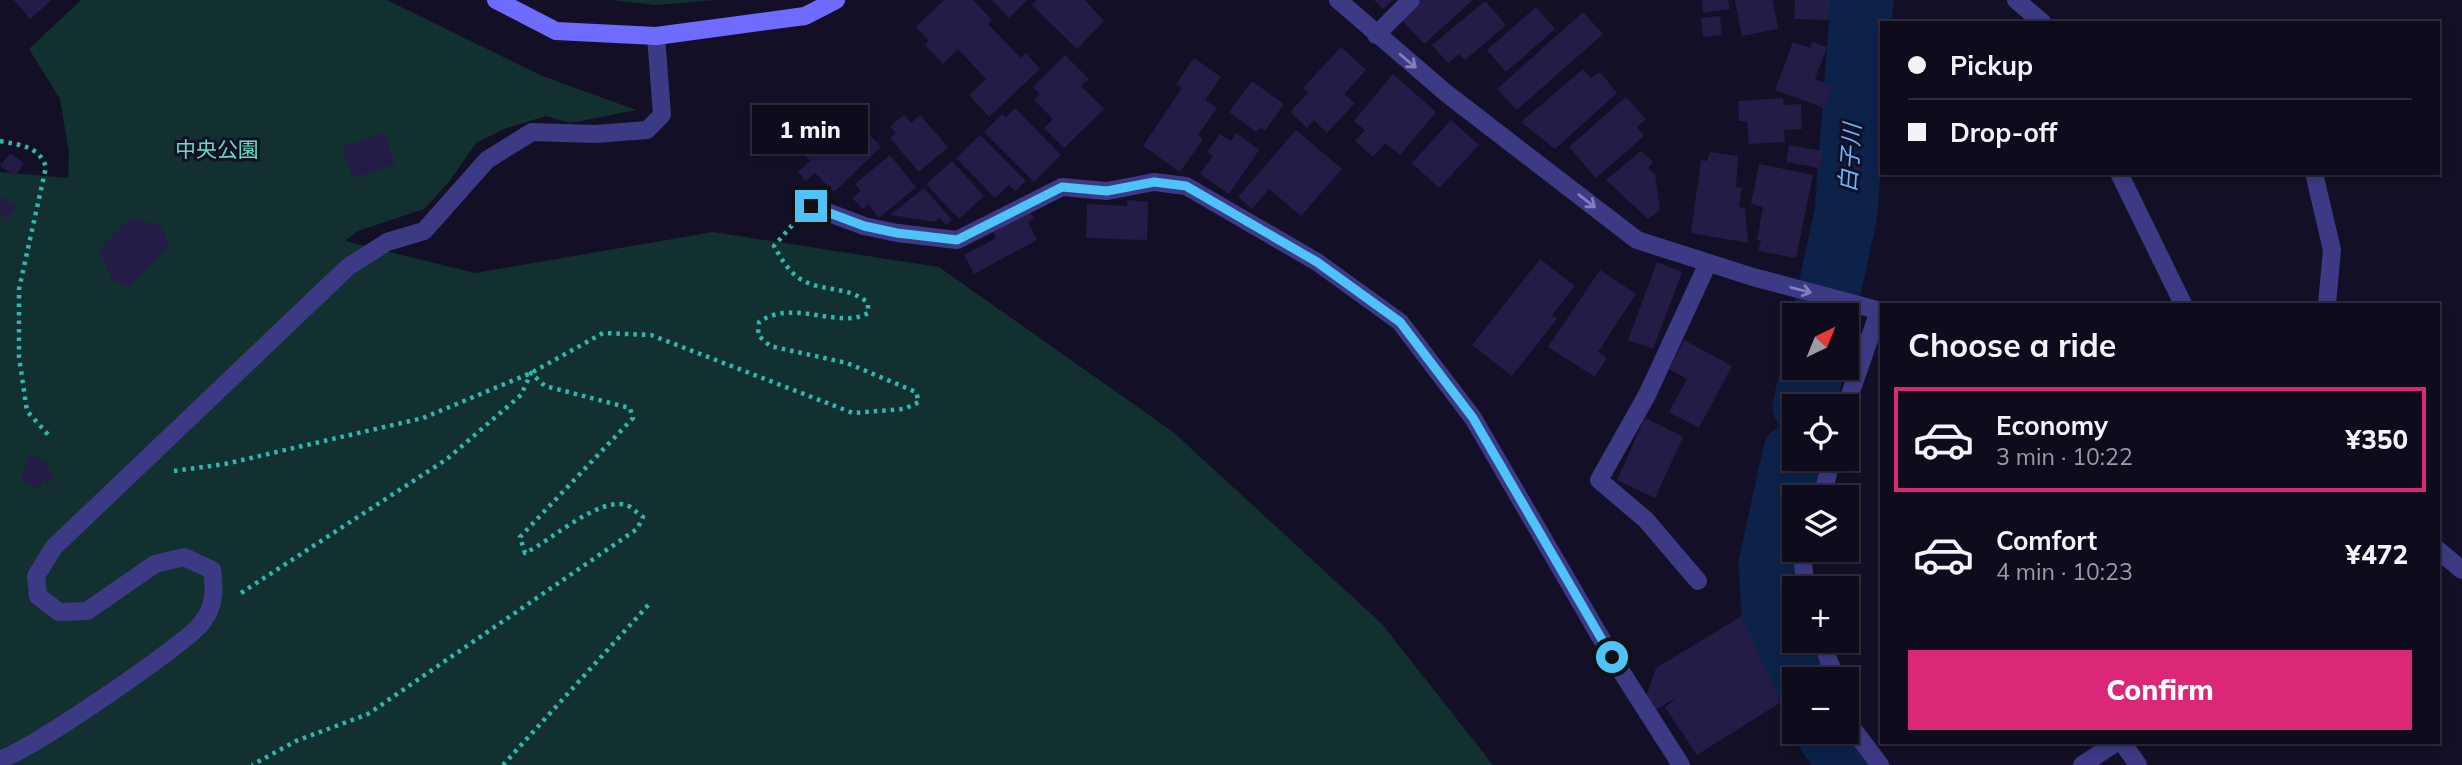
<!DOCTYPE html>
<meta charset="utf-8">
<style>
body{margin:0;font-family:Mulish,"Noto Sans JP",sans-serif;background:#171425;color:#f1f3f6;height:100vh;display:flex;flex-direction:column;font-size:26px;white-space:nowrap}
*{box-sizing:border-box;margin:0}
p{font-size:23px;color:#9b9ba3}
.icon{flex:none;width:38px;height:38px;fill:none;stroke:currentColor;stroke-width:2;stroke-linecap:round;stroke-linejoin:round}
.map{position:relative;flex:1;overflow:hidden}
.details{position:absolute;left:1880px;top:303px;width:560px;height:441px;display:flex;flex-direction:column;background:#0e0b1c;border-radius:0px;box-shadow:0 4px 10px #0003,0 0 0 2px #2e2b3b}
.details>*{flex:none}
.banner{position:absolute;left:1880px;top:21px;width:560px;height:154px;border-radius:0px;box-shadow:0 4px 10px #0003,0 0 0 2px #2e2b3b;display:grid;align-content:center;height:154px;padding:0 28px;background:#0e0b1c}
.needle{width:46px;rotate:43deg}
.buttons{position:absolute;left:1782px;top:303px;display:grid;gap:14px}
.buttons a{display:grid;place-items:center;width:77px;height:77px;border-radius:0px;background:#0e0b1c;box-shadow:0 4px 10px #0003,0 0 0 2px #2e2b3b;font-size:35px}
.end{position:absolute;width:32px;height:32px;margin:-16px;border:9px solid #4fc3f7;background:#111;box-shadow:0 0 0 4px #111}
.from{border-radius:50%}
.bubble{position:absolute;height:49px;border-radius:0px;background:#0e0b1c;box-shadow:0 4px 10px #0003,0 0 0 2px #2e2b3b;font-size:23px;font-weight:800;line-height:49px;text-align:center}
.banner b{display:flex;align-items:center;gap:24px;height:66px;font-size:26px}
.banner b+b{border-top:2px solid #2e2b3b}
.banner i{width:18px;height:18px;background:#f1f3f6}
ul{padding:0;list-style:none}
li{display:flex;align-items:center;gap:21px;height:105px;margin:0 14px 10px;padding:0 14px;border:4px solid transparent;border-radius:0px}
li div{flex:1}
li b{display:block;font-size:26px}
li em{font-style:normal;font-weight:800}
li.selected{border-color:#db2777}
li>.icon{width:63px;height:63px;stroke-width:1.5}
h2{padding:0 28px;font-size:32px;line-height:84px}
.cta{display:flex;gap:14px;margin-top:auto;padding:14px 28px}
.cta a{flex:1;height:80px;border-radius:0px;background:#db2777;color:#fff;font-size:28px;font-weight:800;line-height:80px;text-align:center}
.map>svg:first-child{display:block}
.green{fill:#12302f}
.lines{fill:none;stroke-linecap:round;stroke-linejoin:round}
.river{stroke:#0c2248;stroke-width:63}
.building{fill:#241b47}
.path{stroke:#2fb8b0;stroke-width:4.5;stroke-dasharray:3.5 5;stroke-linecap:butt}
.lane{stroke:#3d3a85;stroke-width:18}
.street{stroke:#3d3a85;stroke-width:18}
.secondary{stroke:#6f6bff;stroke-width:18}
.oneway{stroke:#837fbc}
.route{stroke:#4fc3f7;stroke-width:9}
.labels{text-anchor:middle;stroke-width:6;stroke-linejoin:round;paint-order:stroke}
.park-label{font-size:21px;fill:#5fe0c0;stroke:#130f26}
.water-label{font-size:23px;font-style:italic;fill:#62b6ff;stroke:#130f26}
</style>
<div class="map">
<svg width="2462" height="765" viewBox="0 0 2462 765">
<rect width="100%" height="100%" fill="#130f26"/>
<!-- green -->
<g class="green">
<polygon points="81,0 387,0 540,75 636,110 571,123 546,116 504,129 476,143 449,182 424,209 358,231 345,241 475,273 713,232 939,267 1173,432 1382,624 1493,765 0,765 0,172 68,178 69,153 60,99 29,49"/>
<polygon points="610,0 715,0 656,5"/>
</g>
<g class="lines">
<!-- river -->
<g class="river">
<polyline points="1824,315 1846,213 1862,0"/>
<polyline points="1804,406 1813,368"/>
<polyline points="1794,454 1770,564 1773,614 1802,679"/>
<polyline points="1827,732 1849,765"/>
</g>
</g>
<!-- building -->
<g class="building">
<polygon points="14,0 52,0 30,19"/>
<polygon points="944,0 973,0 992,20 988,24 1021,58 1026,53 1040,69 989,117 969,95 986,79 958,49 943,64 925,45 929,41 916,27"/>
<polygon points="992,0 1027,0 1009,18"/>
<polygon points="1037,0 1085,0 1104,21 1077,49 1032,5"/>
<polygon points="1374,0 1393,0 1383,9"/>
<polygon points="1422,0 1473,0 1424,44 1401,19"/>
<polygon points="1702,0 1728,0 1730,9 1703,13"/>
<polygon points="1735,0 1773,0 1778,29 1742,36"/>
<polygon points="1795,0 1830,0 1829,20 1794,19"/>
<polygon points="1485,1 1506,25 1465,60 1459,54 1448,63 1432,45"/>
<polygon points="1536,7 1555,29 1506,72 1487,50"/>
<polygon points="1583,12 1603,34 1517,110 1497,89"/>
<polygon points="1720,16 1722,35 1703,37 1701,18"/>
<polygon points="1793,42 1810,48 1812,42 1827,47 1815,79 1832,86 1824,108 1775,90"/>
<polygon points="1341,47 1366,70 1344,94 1355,103 1327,133 1314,120 1307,128 1290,112 1308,93 1303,88"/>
<polygon points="1065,55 1089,79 1081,86 1104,109 1064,148 1044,128 1053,119 1034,100 1040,94 1033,87"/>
<polygon points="1194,58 1221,77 1205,100 1217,108 1198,135 1203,139 1180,172 1143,146 1182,88 1176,84"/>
<polygon points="1583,69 1591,78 1600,72 1617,93 1555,149 1521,122"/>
<polygon points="1393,74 1436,112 1400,155 1385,143 1373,157 1355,141 1365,130 1354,121"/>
<polygon points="1252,81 1284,104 1265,131 1260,128 1256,132 1229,112"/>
<polygon points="1626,97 1646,119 1637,127 1644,136 1596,178 1569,147"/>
<polygon points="1783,98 1784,105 1801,104 1802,129 1784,130 1785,142 1749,144 1747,121 1739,121 1738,101"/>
<polygon points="840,104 881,147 834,192 815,173 806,181 798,172 810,161 796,146"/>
<polygon points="1015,108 1061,155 1034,182 984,132 1002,114 1006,117"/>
<polygon points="904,115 911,123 920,115 948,147 919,172 890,138 896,133 890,126"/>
<polygon points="1451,120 1479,145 1439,188 1412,163"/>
<polygon points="1296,130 1342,169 1301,216 1269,189 1252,209 1238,197"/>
<polygon points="385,133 395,164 353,178 342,147"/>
<polygon points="1236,133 1259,150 1229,194 1200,174 1213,156 1207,152 1220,134 1231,141"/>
<polygon points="980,135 1026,181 1015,191 1009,185 995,198 956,158"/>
<polygon points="1789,145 1823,151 1820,168 1786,162"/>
<polygon points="1641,151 1653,162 1648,168 1655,174 1660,210 1648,219 1606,180"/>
<polygon points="1710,152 1738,156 1736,187 1742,188 1739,207 1745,208 1748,243 1691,233 1701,160 1707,161"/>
<polygon points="10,153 24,163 15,176 0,166"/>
<polygon points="890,155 916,187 879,218 868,204 863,209 852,198 861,191 855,184"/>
<polygon points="952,161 984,196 959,219 926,184"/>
<polygon points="1759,164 1813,175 1796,258 1758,251 1761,240 1757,240 1763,207 1751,204"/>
<polygon points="924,188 952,220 947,225 939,218 936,222 890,215"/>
<polygon points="4,197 17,206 8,219 0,213 0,203"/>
<polygon points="1127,200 1148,202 1147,240 1086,238 1087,204 1127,206"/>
<polygon points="1029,210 1034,219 1028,222 1037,240 974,274 964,255 996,238 992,230"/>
<polygon points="131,217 162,227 169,245 129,288 112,280 99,250"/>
<polygon points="1540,259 1575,286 1552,315 1557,319 1512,376 1472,345"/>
<polygon points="1657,262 1682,272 1653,349 1628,340"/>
<polygon points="1600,270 1636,294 1598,352 1607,358 1595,377 1548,347"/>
<polygon points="1684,340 1732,366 1699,428 1669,412 1687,379 1669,369"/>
<polygon points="1645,418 1683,437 1655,498 1617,480"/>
<polygon points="30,455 50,463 47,471 54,473 50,483 43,481 40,488 20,481"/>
<polygon points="1742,616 1781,702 1697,755 1665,707 1676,698 1638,720 1656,668"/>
</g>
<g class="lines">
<!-- path -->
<g class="path">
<path d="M0,141c20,4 39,5 46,26l-27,122v68l8,54 24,27"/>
<path d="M174,471l51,-7 198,-46 108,-45 72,-40 48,2 202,78 51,-4 15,-7 -3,-10 -69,-29 -77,-17 -12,-11 1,-13c34,-24 81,8 109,-9v-10c-19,-17 -45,-11 -66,-23 -13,-7 -21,-22 -28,-34l20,-23"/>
<path d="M241,593l206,-134 74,-64 10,-22 14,13 85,22 3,10 -113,119 5,16c27,-13 73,-56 101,-48 5,1 12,9 17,12l-6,12 -269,185 -72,27 -44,24"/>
<polyline points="503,765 651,602"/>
</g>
<!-- lane -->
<g class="lane">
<polyline points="1376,35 1411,0"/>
<polyline points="1698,581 1646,520 1599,480 1647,395 1708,263"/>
</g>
<!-- street -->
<g class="street">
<polyline points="1338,0 1446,93 1637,240 1753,277 1881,311"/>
<polyline points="2016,0 2043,23"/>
<polyline points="2119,173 2183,304"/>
<polyline points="2314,173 2332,250 2327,304"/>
<polyline points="811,206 864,226 897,233 957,240 1062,187 1107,191 1154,182 1186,186 1317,262 1400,322 1473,418 1612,657 1681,765"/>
<polyline points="1846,406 1879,311"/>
<polyline points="1822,497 1832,458"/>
<polyline points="2438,550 2462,570"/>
<polyline points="1806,588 1803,564 1807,550"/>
<polyline points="1821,640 1836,679"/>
<polyline points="1846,720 1880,765"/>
<polyline points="2122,742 2138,765"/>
<path d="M0,759c21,-2 184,-114 200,-134 15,-17 15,-35 12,-55l-28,-13 -29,7 -68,47 -28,1 -21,-16 -2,-20 18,-29 294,-280 39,-25 37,-11 63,-71 45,-28 63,2 52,-4 15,-15 -6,-79"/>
<polyline points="2082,765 2117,742"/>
</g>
<!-- secondary -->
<polyline class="secondary" points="496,0 556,31 656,36 805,16 836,0"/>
</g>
<!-- one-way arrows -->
<defs><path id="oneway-shaft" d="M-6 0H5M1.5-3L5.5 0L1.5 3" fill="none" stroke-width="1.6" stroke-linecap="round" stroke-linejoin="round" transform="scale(1.75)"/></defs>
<g class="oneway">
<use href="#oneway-shaft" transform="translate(1408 61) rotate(40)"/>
<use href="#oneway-shaft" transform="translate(1587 201) rotate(38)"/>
<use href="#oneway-shaft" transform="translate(1801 290) rotate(15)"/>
</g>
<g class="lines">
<!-- route -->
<polyline class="route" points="811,206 864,226 897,233 957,240 1062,187 1107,191 1154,182 1186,186 1317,262 1400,322 1473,418 1612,657"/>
</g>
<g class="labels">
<!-- park labels -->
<g class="park-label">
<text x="217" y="157">中央公園</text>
</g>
<!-- water labels -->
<g class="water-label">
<text transform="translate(1850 158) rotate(-86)" y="8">白子川</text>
</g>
</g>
</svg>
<div class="buttons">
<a><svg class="needle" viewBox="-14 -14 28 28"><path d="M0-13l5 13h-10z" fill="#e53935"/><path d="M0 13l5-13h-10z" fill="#9b9ba3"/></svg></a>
<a><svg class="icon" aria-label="locate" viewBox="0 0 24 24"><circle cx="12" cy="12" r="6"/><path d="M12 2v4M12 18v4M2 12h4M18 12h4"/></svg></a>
<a><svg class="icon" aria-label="layers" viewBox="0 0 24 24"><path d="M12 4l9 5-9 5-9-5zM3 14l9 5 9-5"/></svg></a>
<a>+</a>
<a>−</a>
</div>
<i class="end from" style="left:1612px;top:657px"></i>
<i class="end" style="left:811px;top:206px"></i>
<div class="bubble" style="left:752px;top:105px;width:116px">1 min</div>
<div class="banner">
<b><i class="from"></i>Pickup</b>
<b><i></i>Drop-off</b>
</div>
<section class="details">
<h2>Choose a ride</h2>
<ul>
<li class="selected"><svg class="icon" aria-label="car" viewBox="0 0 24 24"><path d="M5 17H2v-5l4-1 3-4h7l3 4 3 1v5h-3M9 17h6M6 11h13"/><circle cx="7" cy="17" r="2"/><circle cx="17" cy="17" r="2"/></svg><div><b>Economy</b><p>3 min · 10:22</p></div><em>¥350</em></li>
<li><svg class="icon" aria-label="car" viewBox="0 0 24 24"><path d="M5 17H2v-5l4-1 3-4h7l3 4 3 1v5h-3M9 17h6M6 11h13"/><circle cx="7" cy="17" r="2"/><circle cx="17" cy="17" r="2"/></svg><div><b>Comfort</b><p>4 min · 10:23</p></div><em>¥472</em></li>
</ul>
<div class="cta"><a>Confirm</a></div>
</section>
</div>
